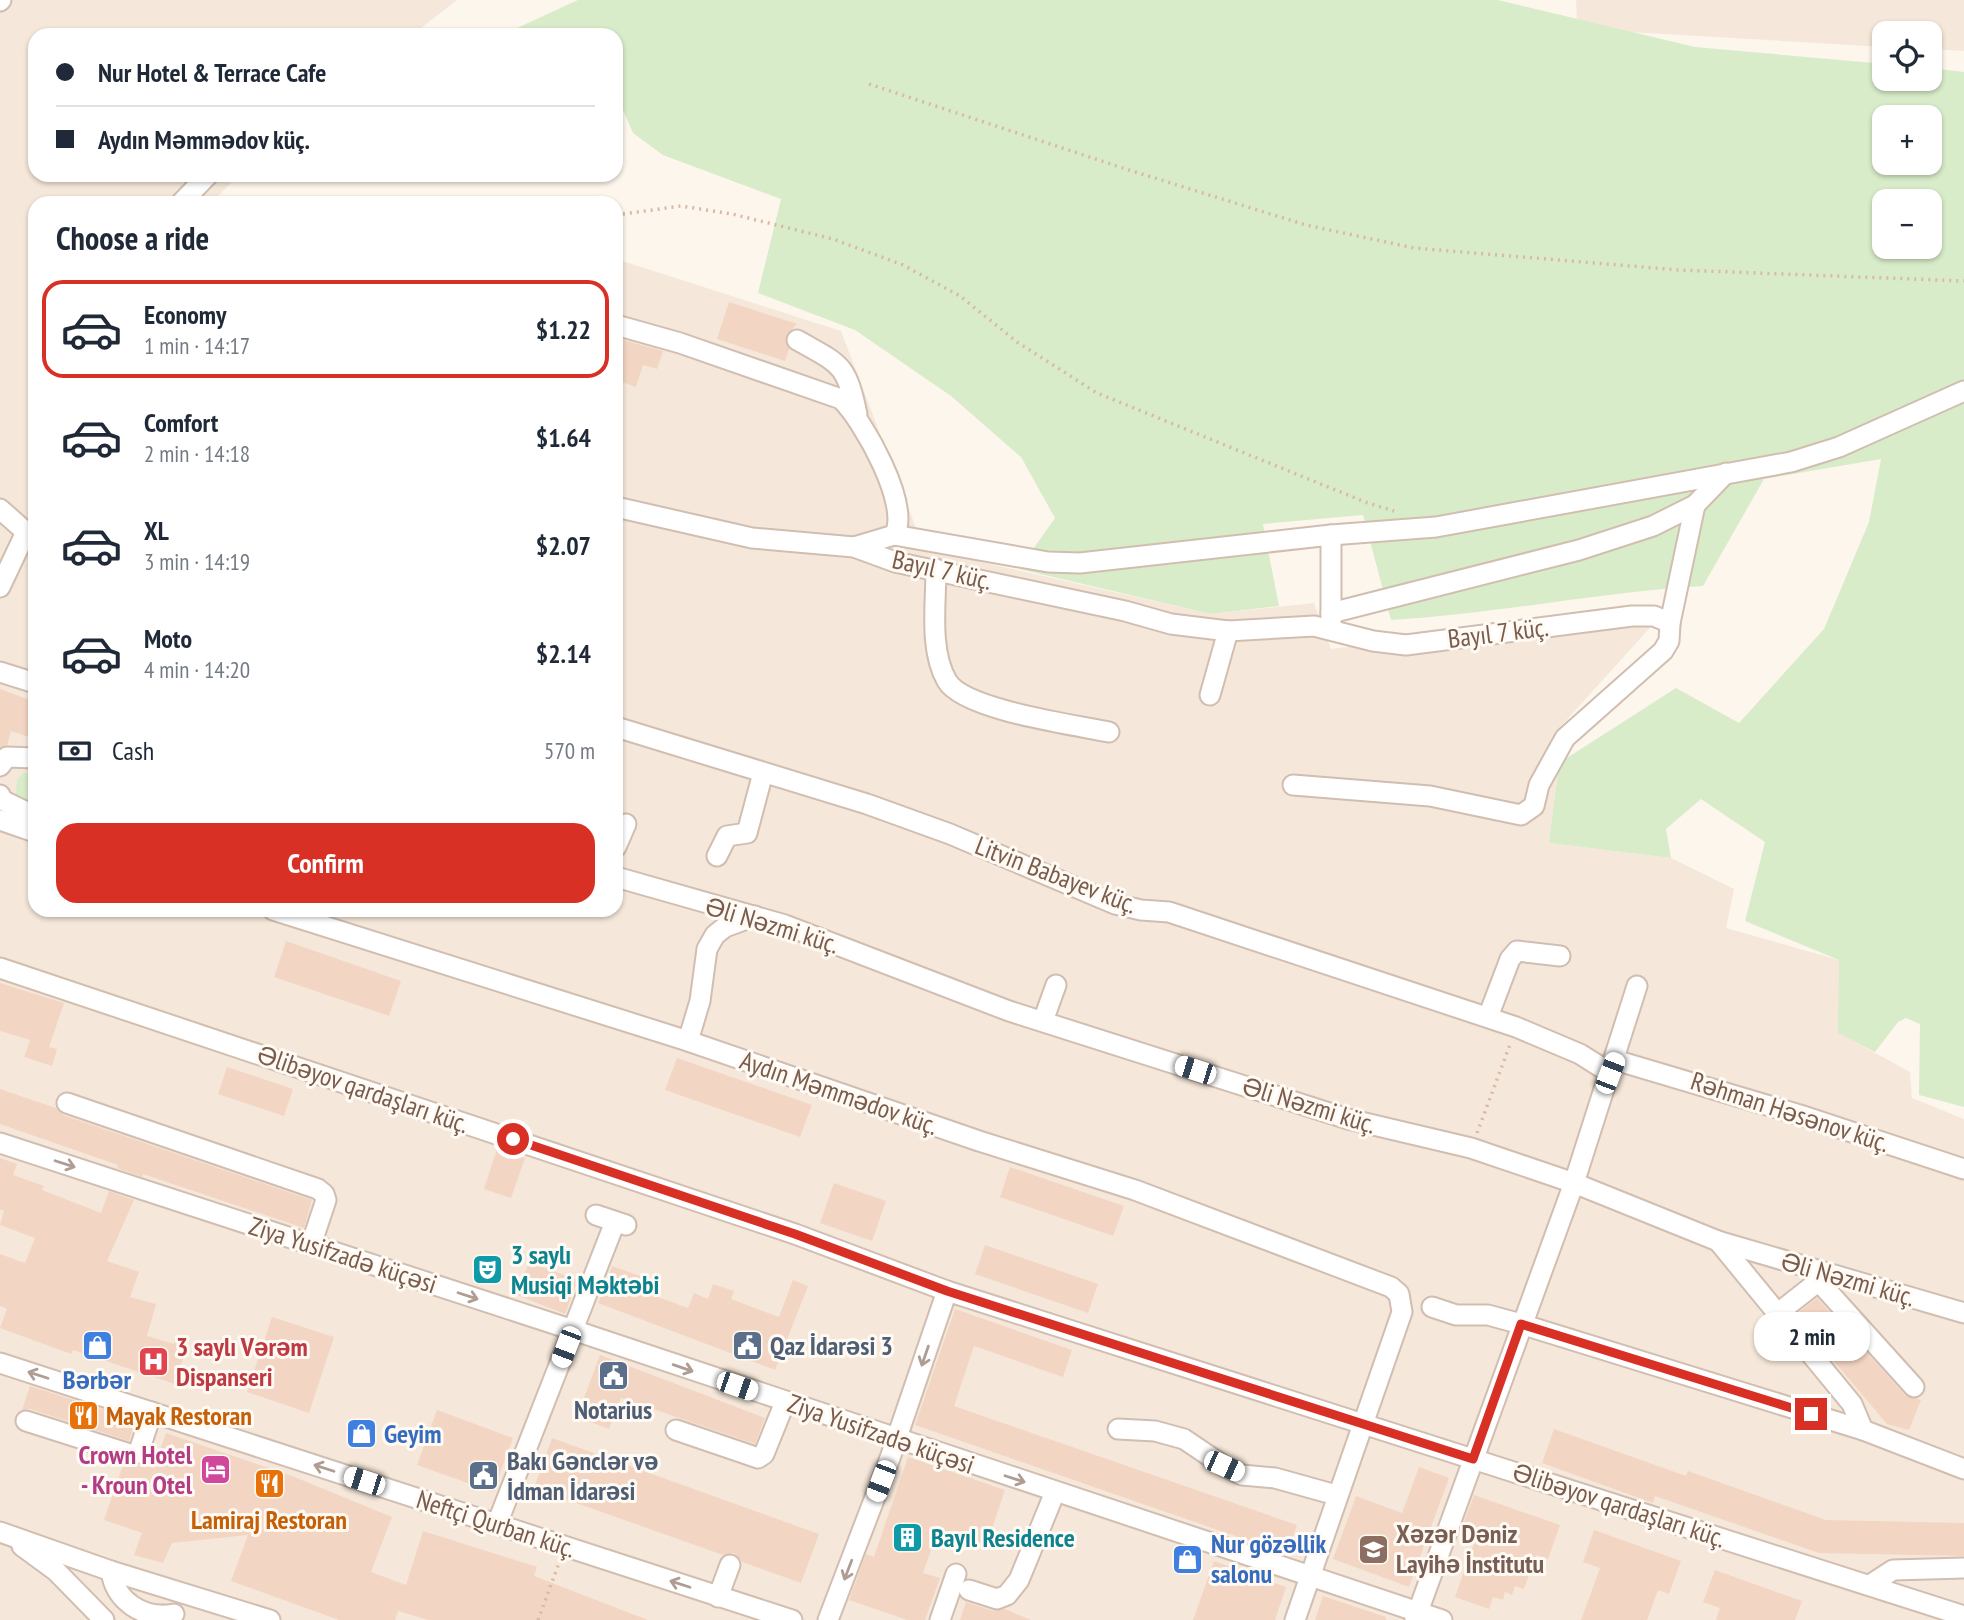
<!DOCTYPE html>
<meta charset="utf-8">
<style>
body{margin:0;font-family:"PT Sans Narrow",sans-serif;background:#f2f2f3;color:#1f2937;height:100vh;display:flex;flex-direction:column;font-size:26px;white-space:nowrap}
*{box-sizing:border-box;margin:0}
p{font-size:23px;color:#747a83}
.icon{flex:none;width:38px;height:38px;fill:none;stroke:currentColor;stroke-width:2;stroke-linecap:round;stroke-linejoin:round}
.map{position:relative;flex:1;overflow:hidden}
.details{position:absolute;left:28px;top:196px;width:595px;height:721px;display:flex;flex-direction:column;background:#fff;border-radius:21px;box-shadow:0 2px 5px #0004}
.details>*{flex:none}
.guide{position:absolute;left:28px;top:28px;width:595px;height:154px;border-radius:21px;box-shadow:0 2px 5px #0004;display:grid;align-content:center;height:154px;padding:0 28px;background:#fff}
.tools{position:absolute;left:1872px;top:21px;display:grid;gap:14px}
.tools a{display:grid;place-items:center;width:70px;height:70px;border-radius:14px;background:#fff;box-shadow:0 2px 5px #0004;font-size:35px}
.end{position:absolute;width:32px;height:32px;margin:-16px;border:9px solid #d93025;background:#fff;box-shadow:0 0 0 4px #fff}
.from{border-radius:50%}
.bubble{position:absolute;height:49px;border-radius:21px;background:#fff;box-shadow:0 2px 5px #0004;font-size:23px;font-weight:700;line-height:49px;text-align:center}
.car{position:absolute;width:21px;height:42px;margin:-21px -10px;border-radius:9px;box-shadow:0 0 5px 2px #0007;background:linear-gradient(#fff 24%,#345 0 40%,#fff 0 76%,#345 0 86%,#fff 0)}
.guide b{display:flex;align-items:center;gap:24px;height:66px;font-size:26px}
.guide b+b{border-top:2px solid #e0e1e3}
.guide i{width:18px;height:18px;background:#1f2937}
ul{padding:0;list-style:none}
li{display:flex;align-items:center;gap:21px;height:98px;margin:0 14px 10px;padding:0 14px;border:4px solid transparent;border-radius:21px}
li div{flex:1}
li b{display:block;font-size:26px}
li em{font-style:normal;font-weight:700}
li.selected{border-color:#d93025}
li>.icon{width:63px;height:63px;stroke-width:1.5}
h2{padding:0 28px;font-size:32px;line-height:84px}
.pay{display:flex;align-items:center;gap:18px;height:77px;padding:0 28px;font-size:26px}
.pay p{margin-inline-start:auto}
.action{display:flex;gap:14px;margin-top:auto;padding:14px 28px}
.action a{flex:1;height:80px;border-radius:21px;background:#d93025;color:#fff;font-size:28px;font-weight:700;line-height:80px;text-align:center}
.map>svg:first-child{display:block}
.residential{fill:#f5e8da}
.green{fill:#d8ecc9;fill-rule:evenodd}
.building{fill:#f3d5c3}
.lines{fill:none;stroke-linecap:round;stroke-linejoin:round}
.minor-casing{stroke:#d1beb0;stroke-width:23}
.path{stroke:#d9b8a5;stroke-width:3.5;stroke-dasharray:2 5;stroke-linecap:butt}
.minor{stroke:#fff;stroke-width:19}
.oneway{stroke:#af9d94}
.route{stroke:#d93025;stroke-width:9}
.labels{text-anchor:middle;stroke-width:6;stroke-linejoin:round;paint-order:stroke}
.street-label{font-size:26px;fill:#7a5c4d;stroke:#fffaf3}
.culture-label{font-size:26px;font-weight:bold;fill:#0d838f;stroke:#fffaf3;text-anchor:start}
.service-label{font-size:26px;font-weight:bold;fill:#4e5e75;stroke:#fffaf3;text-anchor:start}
.health-label{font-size:26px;font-weight:bold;fill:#be3a42;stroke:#fffaf3;text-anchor:start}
.shop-label{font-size:26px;font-weight:bold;fill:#366cbe;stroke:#fffaf3;text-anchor:start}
.food-label{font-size:26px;font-weight:bold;fill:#c56008;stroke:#fffaf3;text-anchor:start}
.hotel-label{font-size:26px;font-weight:bold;fill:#b23c85;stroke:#fffaf3;text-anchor:end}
.education-label{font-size:26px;font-weight:bold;fill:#785e54;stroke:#fffaf3;text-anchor:start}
</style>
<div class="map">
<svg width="1964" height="1620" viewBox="0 0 1964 1620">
<rect width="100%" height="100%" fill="#fdf6ec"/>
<!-- residential -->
<g class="residential">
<polygon points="0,0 457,0 412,35 35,35 35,175 239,175 211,203 35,203 35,910 616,910 616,259 841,331 924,549 1211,614 1314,603 1331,649 1658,610 1656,621 1554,734 1559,763 1549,843 1671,858 1734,889 1726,928 1839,960 1839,1033 1910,1072 1912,1098 1964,1119 1964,1620 0,1620"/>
<polygon points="1576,0 1964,0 1964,51 1930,49 1930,33 1885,33 1885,47 1577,29"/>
</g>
<!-- green -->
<g class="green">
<path d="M578,0h920l197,47 190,17v15h45v-11l34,4v1035l-45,-12 1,-71 -14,-6 -8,4 -23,30 -37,-19 1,-73 -94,-39 20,-79 -64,-43 -35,30 5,29 -122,-15 10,-80 117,-75 63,35 85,-94 45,-107 12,-63 -117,20 -61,107c-104,6 -207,28 -312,34l-28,-105 -100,9 16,82 -68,8 -192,-45 36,-51 -34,-61 -70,-61 -96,-66 -97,-37 23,-94 -118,-44 -30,-22 -17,-39v-59h-114zM1885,117h45v46h-45zM1885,201h45v46h-45z"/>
<polygon points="23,773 35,773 35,809 15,799 17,780"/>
</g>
<!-- building -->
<g class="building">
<polygon points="729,302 797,324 786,335 785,341 789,349 785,361 717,339"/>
<polygon points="616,338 663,351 657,369 643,365 636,387 616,380"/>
<polygon points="0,689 35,702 35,739 11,731 7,745 0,747"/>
<polygon points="286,941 401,981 389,1016 274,977"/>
<polygon points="0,983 64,1003 49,1047 57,1049 52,1066 24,1057 30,1040 0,1031"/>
<polygon points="677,1058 812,1105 800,1137 665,1090"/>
<polygon points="227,1067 293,1089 284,1116 218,1094"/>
<polygon points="0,1089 56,1108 63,1115 312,1200 304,1228 143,1174 142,1177 117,1168 118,1165 0,1124"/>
<polygon points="497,1149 525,1158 511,1198 484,1189"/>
<polygon points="0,1158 17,1164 13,1175 44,1186 42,1190 101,1213 109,1191 134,1200 107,1261 139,1272 130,1297 156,1304 147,1336 174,1344 175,1338 188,1342 175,1384 73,1350 71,1354 0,1328 7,1309 0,1306 0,1254 25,1263 35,1238 0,1225 4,1211 0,1209"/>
<polygon points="1010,1167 1124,1206 1113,1236 1000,1197"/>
<polygon points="834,1183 886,1201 872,1241 820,1223"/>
<polygon points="985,1245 1098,1284 1088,1313 975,1274"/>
<polygon points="529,1262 578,1280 565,1314 517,1295"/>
<polygon points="612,1266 651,1280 647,1293 688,1308 694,1293 708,1299 713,1284 734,1291 731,1299 779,1317 793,1280 808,1286 775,1370 598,1303"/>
<polygon points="1817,1298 1905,1395 1921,1400 1909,1430 1887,1424 1795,1315"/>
<polygon points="955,1309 1072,1350 1063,1377 974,1346 954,1406 1297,1525 1287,1554 915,1425"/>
<polygon points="272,1317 334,1337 309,1413 247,1392"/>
<polygon points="600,1355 765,1418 755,1444 621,1398 609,1429 577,1417"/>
<polygon points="30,1386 136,1420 129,1441 30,1409 22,1410"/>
<polygon points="437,1410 513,1438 493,1492 417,1465"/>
<polygon points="1554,1429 1686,1476 1688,1471 1826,1520 1964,1523 1964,1556 1819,1553 1655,1496 1653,1503 1542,1463"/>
<polygon points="166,1433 292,1476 392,1517 371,1572 406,1585 423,1531 537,1567 534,1576 648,1620 428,1620 398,1611 395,1620 339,1620 231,1581 248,1535 172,1543 163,1563 134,1555 142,1533 104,1520 123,1465 134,1467 142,1464 154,1468"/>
<polygon points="552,1438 819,1534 801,1583 742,1562 734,1553 723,1555 534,1488"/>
<polygon points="908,1457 1005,1490 986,1546 938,1530 923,1573 940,1578 925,1620 907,1620 849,1600 866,1554 874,1557"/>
<polygon points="1419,1467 1449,1478 1409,1587 1333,1559 1356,1496 1402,1513"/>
<polygon points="1474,1495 1560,1525 1548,1559 1536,1555 1524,1589 1515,1586 1512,1595 1505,1592 1503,1600 1493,1597 1489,1609 1455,1597 1478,1532 1462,1527"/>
<polygon points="1594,1530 1681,1561 1669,1594 1658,1590 1647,1620 1581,1620 1600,1568 1583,1562"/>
<polygon points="1214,1561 1286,1587 1275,1620 1193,1620"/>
<polygon points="1715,1570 1802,1601 1795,1620 1716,1620 1720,1608 1703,1602"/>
<polygon points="1323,1596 1386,1617 1386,1620 1315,1620"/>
<polygon points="966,1602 993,1611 1005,1609 1031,1620 960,1620"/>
</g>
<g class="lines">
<defs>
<g id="minor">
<polyline points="0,1 1,0"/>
<polyline points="181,203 208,175"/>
<path d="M616,325l64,18 161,56c22,21 71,108 53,136l-40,12"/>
<path d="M797,340c44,25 49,23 60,74"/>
<polyline points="616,507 752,538 854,547 895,562 1125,611 1171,624 1228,631 1314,626 1373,641 1406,645 1632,616 1654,616 1670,623 1669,641 1663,651 1565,738 1539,785 1534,806 1521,815 1430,796 1293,785"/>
<polyline points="0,509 26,532 35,534"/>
<polyline points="894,535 1048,562 1080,563 1331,535 1436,527 1791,462 1839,447 1964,391"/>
<polyline points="1331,535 1331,625"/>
<path d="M936,569c0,35 -7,81 11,112 17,29 128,44 162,51"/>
<polyline points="0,587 26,532"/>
<polyline points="1331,613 1579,550 1653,526 1695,505 1726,473"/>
<polyline points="1670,623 1695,505"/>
<polyline points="0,672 35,683"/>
<polyline points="1210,695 1228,631"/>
<polyline points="616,727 867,804 950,834 1115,904 1141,910 1169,912 1516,1027 1580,1054 1610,1073"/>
<polyline points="0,766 7,757 35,758"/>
<polyline points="0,795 2,800 35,816"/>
<polyline points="0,820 35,832"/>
<polyline points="616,847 626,824"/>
<polyline points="717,856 727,836 747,833 763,773"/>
<polyline points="616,877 785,925 1009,1011 1348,1119 1471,1148 1574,1183 1718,1241 1964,1313"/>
<polyline points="273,910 688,1041 979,1141 1135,1190 1391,1287 1399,1294 1402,1312 1295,1620"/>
<polyline points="0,968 795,1234 947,1291 1964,1616"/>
<polyline points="1488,1017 1510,959 1517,951 1560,956"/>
<polyline points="1043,1021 1056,985"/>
<polyline points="688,1041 700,1001 707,949 715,935 725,927 755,916"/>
<polyline points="1615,1060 1800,1115 1964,1169"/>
<polyline points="67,1103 318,1189 324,1194 326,1200 311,1245"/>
<polyline points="0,1143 573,1330 1442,1620"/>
<polyline points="596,1215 626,1225"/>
<polyline points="1718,1241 1852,1404 1863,1430"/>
<polyline points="1432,1307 1456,1315 1488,1315 1521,1324 1863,1430 1964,1469"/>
<polyline points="1778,1313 1815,1284 1822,1285 1914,1387"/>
<polyline points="0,1363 792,1620"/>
<polyline points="26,1421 133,1455 139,1451 152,1412"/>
<polyline points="1118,1429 1155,1431 1184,1439 1224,1466 1242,1475 1275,1478 1336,1495"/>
<polyline points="676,1430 758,1458 764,1454 785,1402"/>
<polyline points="497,1524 615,1222"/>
<polyline points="0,1532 111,1571 270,1620"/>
<polyline points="22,1546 56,1571 104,1620"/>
<path d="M111,1571c4,29 31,49 63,43"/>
<polyline points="1870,1585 1893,1570 1964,1568"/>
<polyline points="969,1590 997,1599 1007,1595 1019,1580 1055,1492"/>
<polyline points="718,1597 730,1565"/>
<polyline points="828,1620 890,1458 947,1291"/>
<polyline points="940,1620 956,1574"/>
<polyline points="1415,1620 1574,1183 1637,986"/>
</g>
</defs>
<!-- minor casing -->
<use href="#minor" class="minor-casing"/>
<!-- path -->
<g class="path">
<polyline points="869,84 1132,171 1306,225 1414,248 1679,270 1964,281"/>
<polyline points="616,215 681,206 732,214 833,239 903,265 960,296 1017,342 1097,393 1365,502 1394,511"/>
<polyline points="1477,1133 1511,1042"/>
<polyline points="538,1620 559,1563"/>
</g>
<!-- minor -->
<use href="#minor" class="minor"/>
</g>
<!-- one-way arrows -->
<defs><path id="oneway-shaft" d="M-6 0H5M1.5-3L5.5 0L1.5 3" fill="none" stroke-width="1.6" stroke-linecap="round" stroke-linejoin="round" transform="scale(1.75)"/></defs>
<g class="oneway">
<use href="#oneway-shaft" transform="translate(65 1164) rotate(18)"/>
<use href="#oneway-shaft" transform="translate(468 1296) rotate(18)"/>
<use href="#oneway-shaft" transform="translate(925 1356) rotate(109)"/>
<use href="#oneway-shaft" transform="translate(683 1368) rotate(19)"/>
<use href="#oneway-shaft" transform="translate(38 1375) rotate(-162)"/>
<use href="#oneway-shaft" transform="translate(324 1468) rotate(-162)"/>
<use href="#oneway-shaft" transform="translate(1015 1479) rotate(18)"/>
<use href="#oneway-shaft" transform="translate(848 1570) rotate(111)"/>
<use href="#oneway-shaft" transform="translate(680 1584) rotate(-162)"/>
</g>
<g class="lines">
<!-- route -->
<polyline class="route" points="513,1139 795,1234 947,1291 1473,1459 1521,1324 1811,1414"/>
</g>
<!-- icons -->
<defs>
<symbol id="theatre-square" viewBox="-11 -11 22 22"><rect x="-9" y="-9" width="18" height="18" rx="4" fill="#0f9aa8" stroke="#fffaf3"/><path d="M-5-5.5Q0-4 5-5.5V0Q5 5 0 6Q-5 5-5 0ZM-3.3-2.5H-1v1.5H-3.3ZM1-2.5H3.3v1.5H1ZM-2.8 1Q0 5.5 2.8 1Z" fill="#fff"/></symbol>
<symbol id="shop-square" viewBox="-11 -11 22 22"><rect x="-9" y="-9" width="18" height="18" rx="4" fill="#3f7fe0" stroke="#fffaf3"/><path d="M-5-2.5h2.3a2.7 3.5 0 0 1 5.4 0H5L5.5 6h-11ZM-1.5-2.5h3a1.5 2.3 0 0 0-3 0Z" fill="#fff"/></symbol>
<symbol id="civic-square" viewBox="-11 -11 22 22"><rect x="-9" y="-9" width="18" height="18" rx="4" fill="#5c6f8a" stroke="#fffaf3"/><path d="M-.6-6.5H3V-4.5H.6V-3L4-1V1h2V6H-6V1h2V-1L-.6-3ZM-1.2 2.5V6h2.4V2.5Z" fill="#fff"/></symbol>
<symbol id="hospital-square" viewBox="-11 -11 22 22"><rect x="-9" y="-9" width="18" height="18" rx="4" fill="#e0444e" stroke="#fffaf3"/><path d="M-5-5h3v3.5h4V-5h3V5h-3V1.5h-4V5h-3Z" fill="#fff"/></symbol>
<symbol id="restaurant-square" viewBox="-11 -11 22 22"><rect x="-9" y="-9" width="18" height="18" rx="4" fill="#e8710a" stroke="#fffaf3"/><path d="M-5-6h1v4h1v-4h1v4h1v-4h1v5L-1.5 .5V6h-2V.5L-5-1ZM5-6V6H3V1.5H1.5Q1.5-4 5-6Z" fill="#fff"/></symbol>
<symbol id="hotel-square" viewBox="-11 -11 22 22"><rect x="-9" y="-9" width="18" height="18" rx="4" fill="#d1479c" stroke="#fffaf3"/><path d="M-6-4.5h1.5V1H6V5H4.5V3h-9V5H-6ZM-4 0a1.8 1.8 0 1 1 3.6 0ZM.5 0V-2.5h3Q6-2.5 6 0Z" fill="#fff"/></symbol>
<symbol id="building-square" viewBox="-11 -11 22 22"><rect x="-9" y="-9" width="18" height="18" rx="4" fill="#0f9aa8" stroke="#fffaf3"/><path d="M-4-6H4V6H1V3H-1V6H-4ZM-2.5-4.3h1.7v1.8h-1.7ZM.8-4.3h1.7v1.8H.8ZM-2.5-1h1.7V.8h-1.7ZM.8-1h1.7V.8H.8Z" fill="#fff"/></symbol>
<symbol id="university-square" viewBox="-11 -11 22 22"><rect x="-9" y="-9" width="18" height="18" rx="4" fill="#8d6e63" stroke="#fffaf3"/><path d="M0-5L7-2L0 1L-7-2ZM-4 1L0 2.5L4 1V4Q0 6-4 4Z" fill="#fff"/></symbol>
</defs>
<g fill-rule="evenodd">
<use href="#theatre-square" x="470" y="1252" width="35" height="35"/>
<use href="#shop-square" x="80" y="1328" width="35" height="35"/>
<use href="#civic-square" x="730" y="1328" width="35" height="35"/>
<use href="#hospital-square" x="136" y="1344" width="35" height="35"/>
<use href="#civic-square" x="596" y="1358" width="35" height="35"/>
<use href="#restaurant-square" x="66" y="1398" width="35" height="35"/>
<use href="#shop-square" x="344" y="1416" width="35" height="35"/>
<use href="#hotel-square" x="198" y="1452" width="35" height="35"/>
<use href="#civic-square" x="466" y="1458" width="35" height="35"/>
<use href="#restaurant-square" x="252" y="1466" width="35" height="35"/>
<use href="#building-square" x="890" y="1520" width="35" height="35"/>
<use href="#university-square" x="1356" y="1532" width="35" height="35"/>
<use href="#shop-square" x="1170" y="1542" width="35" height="35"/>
</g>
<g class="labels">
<!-- street labels -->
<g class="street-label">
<text transform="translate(942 570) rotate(13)" y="9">Bayıl 7 küç.</text>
<text transform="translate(1498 633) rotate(-7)" y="9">Bayıl 7 küç.</text>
<text transform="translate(1056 875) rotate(21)" y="9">Litvin Babayev küç.</text>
<text transform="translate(772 925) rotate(17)" y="9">Əli Nəzmi küç.</text>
<text transform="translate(363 1089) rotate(19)" y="9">Əlibəyov qardaşları küç.</text>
<text transform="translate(839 1093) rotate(19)" y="9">Aydın Məmmədov küç.</text>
<text transform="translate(1309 1105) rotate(17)" y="9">Əli Nəzmi küç.</text>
<text transform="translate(1790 1112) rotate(18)" y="9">Rəhman Həsənov küç.</text>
<text transform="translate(343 1255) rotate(18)" y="9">Ziya Yusifzadə küçəsi</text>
<text transform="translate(1848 1279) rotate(16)" y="9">Əli Nəzmi küç.</text>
<text transform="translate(881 1434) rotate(19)" y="9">Ziya Yusifzadə küçəsi</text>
<text transform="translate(1619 1505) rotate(18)" y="9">Əlibəyov qardaşları küç.</text>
<text transform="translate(496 1524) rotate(18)" y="9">Neftçi Qurban küç.</text>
</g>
<!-- culture labels -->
<g class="culture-label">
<text x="511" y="1264">3 saylı<tspan x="511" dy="30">Musiqi Məktəbi</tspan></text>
<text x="931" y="1547">Bayıl Residence</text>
</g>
<!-- service labels -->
<g class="service-label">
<text x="770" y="1355">Qaz İdarəsi 3</text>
<text x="613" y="1419" text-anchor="middle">Notarius</text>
<text x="507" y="1470">Bakı Gənclər və<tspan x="507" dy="30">İdman İdarəsi</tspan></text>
</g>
<!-- health labels -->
<g class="health-label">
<text x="176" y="1356">3 saylı Vərəm<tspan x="176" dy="30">Dispanseri</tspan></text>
</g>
<!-- shop labels -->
<g class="shop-label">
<text x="97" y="1389" text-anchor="middle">Bərbər</text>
<text x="384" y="1443">Geyim</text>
<text x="1211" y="1553">Nur gözəllik<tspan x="1211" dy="30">salonu</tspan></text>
</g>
<!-- food labels -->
<g class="food-label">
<text x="106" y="1425">Mayak Restoran</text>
<text x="269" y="1529" text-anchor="middle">Lamiraj Restoran</text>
</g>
<!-- hotel labels -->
<g class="hotel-label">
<text x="192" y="1464">Crown Hotel<tspan x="192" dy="30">- Kroun Otel</tspan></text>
</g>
<!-- education labels -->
<g class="education-label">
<text x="1396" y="1543">Xəzər Dəniz<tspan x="1396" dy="30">Layihə İnstitutu</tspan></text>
</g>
</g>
</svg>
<div class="tools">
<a><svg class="icon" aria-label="locate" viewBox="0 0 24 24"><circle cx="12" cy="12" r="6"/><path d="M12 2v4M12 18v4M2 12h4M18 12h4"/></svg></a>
<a>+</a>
<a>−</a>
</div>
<i class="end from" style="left:513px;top:1139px"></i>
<i class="end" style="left:1811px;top:1414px"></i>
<div class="bubble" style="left:1754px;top:1312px;width:116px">2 min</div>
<i class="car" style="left:1195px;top:1070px;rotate:288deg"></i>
<i class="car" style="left:1610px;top:1073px;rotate:21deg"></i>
<i class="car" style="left:566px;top:1347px;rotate:201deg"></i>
<i class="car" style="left:737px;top:1386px;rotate:109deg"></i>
<i class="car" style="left:1224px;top:1466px;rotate:114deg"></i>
<i class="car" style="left:364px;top:1481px;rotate:288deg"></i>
<i class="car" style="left:881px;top:1481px;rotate:201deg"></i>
<div class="guide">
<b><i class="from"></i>Nur Hotel &amp; Terrace Cafe</b>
<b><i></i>Aydın Məmmədov küç.</b>
</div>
<section class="details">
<h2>Choose a ride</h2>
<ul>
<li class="selected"><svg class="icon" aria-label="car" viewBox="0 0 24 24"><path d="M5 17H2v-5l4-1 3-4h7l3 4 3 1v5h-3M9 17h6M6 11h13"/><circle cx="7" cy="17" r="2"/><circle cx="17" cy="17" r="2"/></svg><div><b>Economy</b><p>1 min · 14:17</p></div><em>$1.22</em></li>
<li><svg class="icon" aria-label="car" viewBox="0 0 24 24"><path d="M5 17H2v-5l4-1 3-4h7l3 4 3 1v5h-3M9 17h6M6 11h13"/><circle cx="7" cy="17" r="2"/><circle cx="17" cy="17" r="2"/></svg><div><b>Comfort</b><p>2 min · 14:18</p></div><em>$1.64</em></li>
<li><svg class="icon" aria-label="car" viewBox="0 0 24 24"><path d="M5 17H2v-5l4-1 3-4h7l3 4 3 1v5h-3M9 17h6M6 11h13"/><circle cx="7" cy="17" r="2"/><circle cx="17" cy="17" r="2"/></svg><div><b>XL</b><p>3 min · 14:19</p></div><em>$2.07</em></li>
<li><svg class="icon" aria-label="car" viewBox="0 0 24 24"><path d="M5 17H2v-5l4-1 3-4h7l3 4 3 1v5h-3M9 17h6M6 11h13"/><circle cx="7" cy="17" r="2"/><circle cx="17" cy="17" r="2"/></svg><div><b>Moto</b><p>4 min · 14:20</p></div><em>$2.14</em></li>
</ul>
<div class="pay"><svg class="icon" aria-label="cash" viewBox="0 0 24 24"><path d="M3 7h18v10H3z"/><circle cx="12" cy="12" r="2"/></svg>Cash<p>570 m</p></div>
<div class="action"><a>Confirm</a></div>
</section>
</div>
